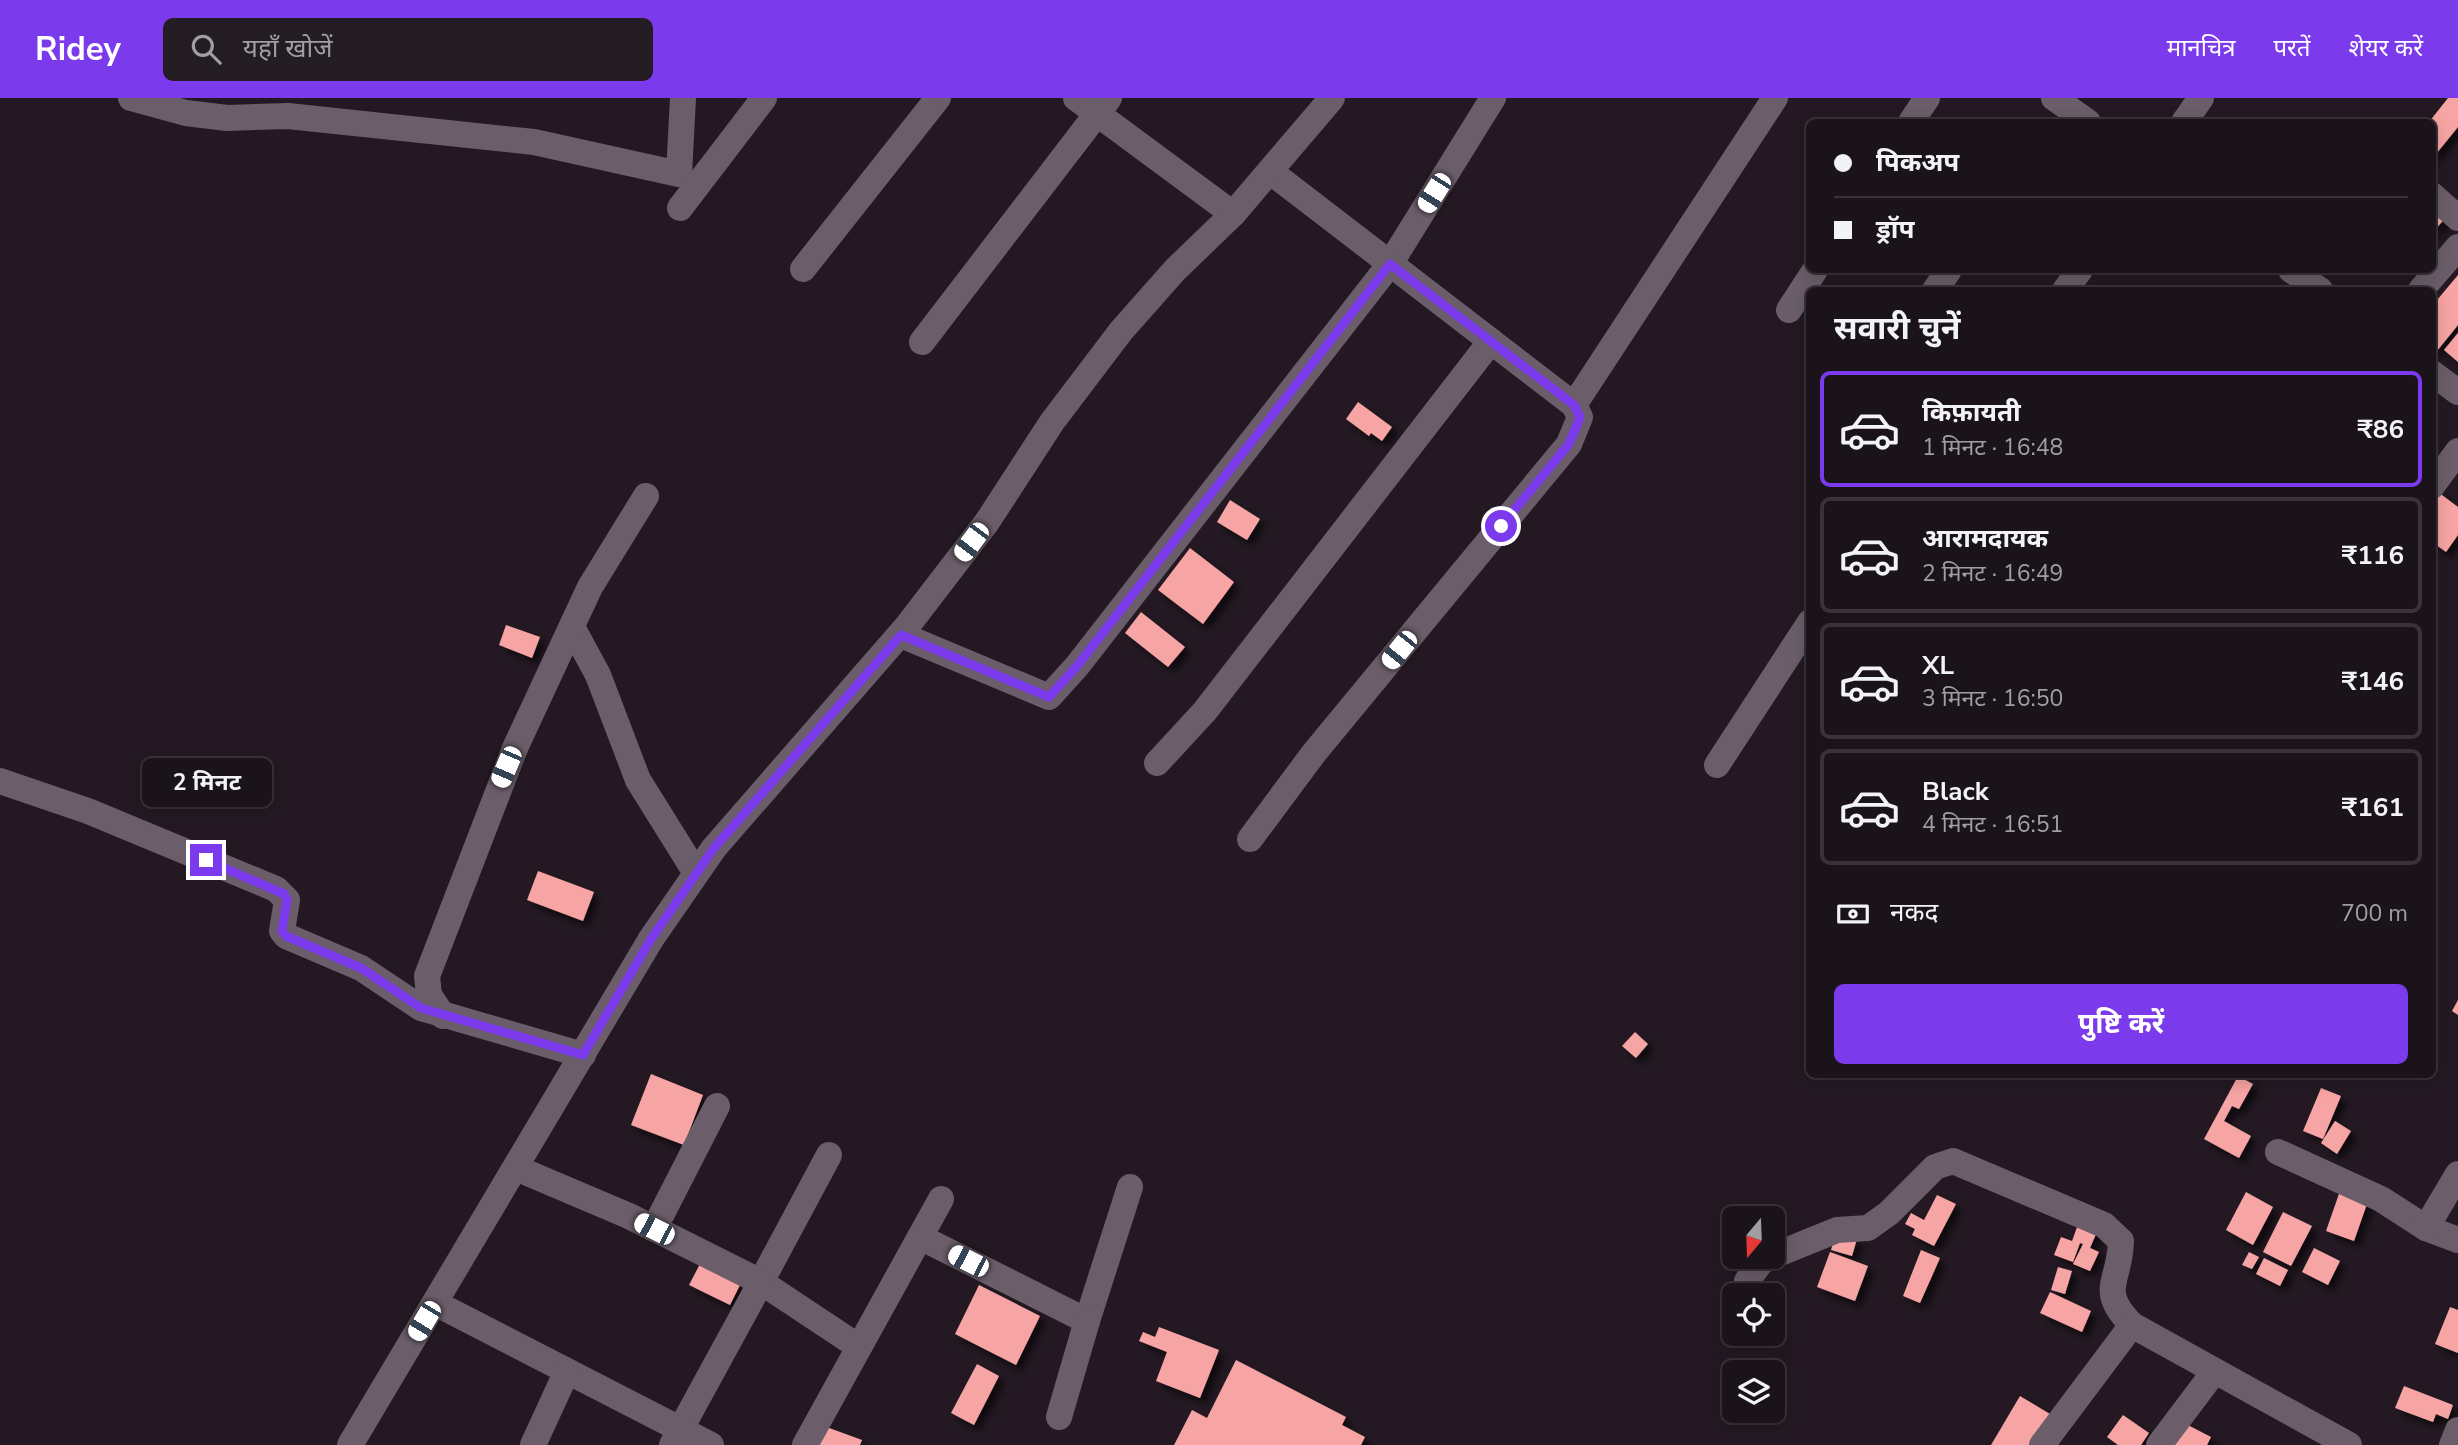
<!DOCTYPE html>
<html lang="hi">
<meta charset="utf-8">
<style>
body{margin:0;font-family:"Nunito Sans","Noto Sans Devanagari",sans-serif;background:#241c23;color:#f1f3f6;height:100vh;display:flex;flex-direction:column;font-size:26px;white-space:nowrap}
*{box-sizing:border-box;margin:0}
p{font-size:23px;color:#a09ea2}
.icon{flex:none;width:38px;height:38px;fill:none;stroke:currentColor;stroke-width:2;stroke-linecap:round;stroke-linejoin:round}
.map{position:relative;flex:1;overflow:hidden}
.side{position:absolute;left:1806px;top:189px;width:630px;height:791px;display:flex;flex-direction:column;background:#1b131a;border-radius:10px;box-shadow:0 4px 18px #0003,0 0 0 2px #393239}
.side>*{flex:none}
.hud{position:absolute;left:1806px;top:21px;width:630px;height:154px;border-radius:10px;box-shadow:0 4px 18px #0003,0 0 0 2px #393239;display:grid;align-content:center;height:154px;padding:0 28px;background:#1b131a}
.needle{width:46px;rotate:199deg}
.fabs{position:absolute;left:1722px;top:1108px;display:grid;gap:14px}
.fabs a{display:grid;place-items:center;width:63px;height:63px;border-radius:10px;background:#1b131a;box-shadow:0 4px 18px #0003,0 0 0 2px #393239;font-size:35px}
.end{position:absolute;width:32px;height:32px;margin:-16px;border:9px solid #7c3aed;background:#fff;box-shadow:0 0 0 4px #fff}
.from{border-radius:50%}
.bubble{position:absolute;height:49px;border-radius:10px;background:#1b131a;box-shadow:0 4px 18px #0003,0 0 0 2px #393239;font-size:23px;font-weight:700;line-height:49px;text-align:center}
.car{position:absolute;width:21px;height:42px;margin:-21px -10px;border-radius:9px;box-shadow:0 0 5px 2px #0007;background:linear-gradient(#fff 24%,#345 0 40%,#fff 0 76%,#345 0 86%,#fff 0)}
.hud b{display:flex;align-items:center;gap:24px;height:66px;font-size:26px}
.hud b+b{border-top:2px solid #393239}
.hud i{width:18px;height:18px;background:#f1f3f6}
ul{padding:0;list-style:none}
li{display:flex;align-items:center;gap:21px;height:116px;margin:0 14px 10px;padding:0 14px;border:4px solid #393239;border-radius:10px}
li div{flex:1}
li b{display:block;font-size:26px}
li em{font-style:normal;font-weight:700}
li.active{border-color:#7c3aed}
li>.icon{width:63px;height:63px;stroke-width:1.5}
h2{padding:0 28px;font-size:32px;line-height:84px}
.pay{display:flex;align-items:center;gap:18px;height:77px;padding:0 28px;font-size:26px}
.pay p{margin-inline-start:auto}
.action{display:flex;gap:14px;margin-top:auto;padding:14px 28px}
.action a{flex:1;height:80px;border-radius:10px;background:#7c3aed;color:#fff;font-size:28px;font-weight:700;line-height:80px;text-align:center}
header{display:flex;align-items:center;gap:42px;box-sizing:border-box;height:98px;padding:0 35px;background:#7c3aed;color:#fff}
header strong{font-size:33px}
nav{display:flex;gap:38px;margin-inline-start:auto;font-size:24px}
.search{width:490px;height:63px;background:#241c23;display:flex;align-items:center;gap:18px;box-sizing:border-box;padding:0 24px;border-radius:10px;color:#a09ea2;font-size:26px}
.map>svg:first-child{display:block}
.building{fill:#f7a5a4;filter:url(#shadow)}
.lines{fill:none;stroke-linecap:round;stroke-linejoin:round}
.minor{stroke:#6b5e6a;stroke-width:26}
.route{stroke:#7c3aed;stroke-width:9}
</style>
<header>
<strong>Ridey</strong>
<div class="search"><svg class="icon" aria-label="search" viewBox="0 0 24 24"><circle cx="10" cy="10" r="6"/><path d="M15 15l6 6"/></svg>यहाँ खोजें</div>
<nav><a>मानचित्र</a><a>परतें</a><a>शेयर करें</a></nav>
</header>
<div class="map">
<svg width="2458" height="1347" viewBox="0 0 2458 1347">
<defs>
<filter id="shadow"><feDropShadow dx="6" dy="6" stdDeviation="3.5" flood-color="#0009"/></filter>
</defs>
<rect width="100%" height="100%" fill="#241923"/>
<!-- building -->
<g class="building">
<polygon points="2448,0 2458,0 2458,29 2432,61 2432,24 2429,24"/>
<polygon points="2432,99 2450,115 2432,135"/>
<polygon points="2458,177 2458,227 2437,253 2432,250 2432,208"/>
<polygon points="2458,235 2458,264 2444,252"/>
<polygon points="1358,304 1392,329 1382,343 1371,335 1369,338 1346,321"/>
<polygon points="2434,391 2458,409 2458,437 2446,454 2432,444"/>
<polygon points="1230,402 1260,421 1247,442 1217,424"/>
<polygon points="1190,450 1234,484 1203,526 1158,492"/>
<polygon points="1141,514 1185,549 1168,569 1125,535"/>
<polygon points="506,527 540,539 532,560 499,547"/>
<polygon points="538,773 594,794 583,823 527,802"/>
<polygon points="2458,902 2458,917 2452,913"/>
<polygon points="1635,934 1648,946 1636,960 1622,948"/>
<polygon points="651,976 703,997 684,1047 631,1027"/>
<polygon points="2238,978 2253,986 2239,1011 2232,1008 2224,1023 2251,1038 2239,1060 2204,1041"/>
<polygon points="2321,990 2341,998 2323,1041 2303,1033"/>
<polygon points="2335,1023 2351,1033 2337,1056 2321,1045"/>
<polygon points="2340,1093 2368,1103 2354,1143 2326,1133"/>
<polygon points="2246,1094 2273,1109 2253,1147 2226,1132"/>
<polygon points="1937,1097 1956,1106 1934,1148 1912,1137 1915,1131 1905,1126 1911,1115 1924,1122"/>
<polygon points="2283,1114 2312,1128 2291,1168 2263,1154"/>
<polygon points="2080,1121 2099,1129 2090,1150 2099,1154 2090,1173 2073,1166 2083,1146 2080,1145 2073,1164 2054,1157 2061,1139 2072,1143"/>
<polygon points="1836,1135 1857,1141 1852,1158 1831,1152"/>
<polygon points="2314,1150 2340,1163 2328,1187 2302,1174"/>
<polygon points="1921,1152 1940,1160 1920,1205 1903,1198"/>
<polygon points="1830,1154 1868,1168 1855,1203 1817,1189"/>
<polygon points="2249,1154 2259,1159 2252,1171 2242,1167"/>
<polygon points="2264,1160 2288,1172 2280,1188 2256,1176"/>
<polygon points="701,1164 741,1185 730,1207 689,1187"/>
<polygon points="2058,1169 2072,1173 2065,1196 2051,1192"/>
<polygon points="979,1187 1040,1218 1016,1267 955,1236"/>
<polygon points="2050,1194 2091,1213 2082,1234 2040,1215"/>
<polygon points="2450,1209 2458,1212 2458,1255 2435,1246"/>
<polygon points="1159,1229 1219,1252 1200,1300 1156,1283 1167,1254 1139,1243 1143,1234 1155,1239"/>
<polygon points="1236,1262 1346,1319 1342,1327 1365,1339 1361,1347 1174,1347 1192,1312 1207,1320"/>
<polygon points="977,1266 999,1278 974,1327 951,1315"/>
<polygon points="2404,1288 2453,1307 2448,1321 2436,1316 2433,1324 2395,1310"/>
<polygon points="2020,1298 2050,1316 2031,1347 1991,1347"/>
<polygon points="2123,1317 2149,1335 2141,1347 2118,1347 2107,1339"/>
<polygon points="2180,1323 2211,1339 2207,1347 2167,1347"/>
<polygon points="821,1327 862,1342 860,1347 813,1347"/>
</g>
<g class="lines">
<!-- minor -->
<g class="minor">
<polyline points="131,0 186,15 227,20 288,18 534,44 679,76 683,0"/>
<polyline points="1076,0 1233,116"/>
<polyline points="2054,0 2088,24"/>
<polyline points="1911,24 1927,0"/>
<polyline points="2184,24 2201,0"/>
<polyline points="2432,97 2458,120"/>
<polyline points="680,110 764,0"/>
<polyline points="803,171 938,0"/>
<polyline points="2291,172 2320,192"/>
<polyline points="1935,192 1949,172"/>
<polyline points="2065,192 2080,172"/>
<polyline points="2421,192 2458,149"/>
<polyline points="1789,212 1815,172"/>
<polyline points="922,244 1109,0"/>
<polyline points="2432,275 2458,294"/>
<polyline points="1574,307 1775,0"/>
<polyline points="2432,388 2458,353"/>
<polyline points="572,529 598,577 638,682 696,775"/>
<polyline points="901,537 1049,599 1077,568 1390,166 1493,0"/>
<polyline points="1157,665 1205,613 1491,243"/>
<polyline points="1717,667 1810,524"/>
<polyline points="0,683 88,713 276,791 287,802 282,833 286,838 361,870 421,910 583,957"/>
<polyline points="1250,741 1314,655 1569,346 1580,319 1574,307 1271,74"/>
<polyline points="443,918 429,897 427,878 515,650 590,489 646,398"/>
<polyline points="2278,1054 2381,1101 2426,1130 2458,1142"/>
<polyline points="829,1057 761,1184 859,1249"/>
<polyline points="516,1070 629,1118 761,1184 672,1347"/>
<polyline points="2426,1130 2458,1076"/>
<polyline points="654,1131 717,1008"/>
<polyline points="920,1139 1087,1223 1130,1089"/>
<path d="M1773,1158l64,-26 31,-2 21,-15 46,-46 18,-6 151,64 17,16c-1,42 -24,48 11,84"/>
<polyline points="1747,1183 1761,1164 1772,1158"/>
<polyline points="435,1205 711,1347"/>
<polyline points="1059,1319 1087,1223"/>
<polyline points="350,1347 651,841 714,750 908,527 987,424 1052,324 1121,233 1175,172 1233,116 1332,0"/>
<polyline points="533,1347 567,1273"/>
<polyline points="805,1347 941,1101"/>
<polyline points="2042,1347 2132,1227 2349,1347"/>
<polyline points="2159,1347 2214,1274"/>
<polyline points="2452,1347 2458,1332"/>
</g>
</g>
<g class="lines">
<!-- route -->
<polyline class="route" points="206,762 284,796 287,802 282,833 286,838 361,870 421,910 583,957 651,841 714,750 901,537 1049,599 1077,568 1390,166 1574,307 1580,319 1569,346 1501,428"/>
</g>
</svg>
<div class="fabs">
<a><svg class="needle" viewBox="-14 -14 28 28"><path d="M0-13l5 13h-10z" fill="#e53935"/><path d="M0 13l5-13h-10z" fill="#a09ea2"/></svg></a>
<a><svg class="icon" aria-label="locate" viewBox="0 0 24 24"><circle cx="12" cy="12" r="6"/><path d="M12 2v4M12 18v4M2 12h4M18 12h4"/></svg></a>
<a><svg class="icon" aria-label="layers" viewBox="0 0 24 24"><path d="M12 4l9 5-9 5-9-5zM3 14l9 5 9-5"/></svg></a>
</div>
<i class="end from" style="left:1501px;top:428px"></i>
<i class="end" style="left:206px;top:762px"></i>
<div class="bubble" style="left:142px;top:660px;width:130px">2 मिनट</div>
<i class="car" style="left:1434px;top:95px;rotate:212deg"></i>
<i class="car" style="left:971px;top:444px;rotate:217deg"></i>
<i class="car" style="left:1399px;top:552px;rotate:219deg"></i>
<i class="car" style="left:506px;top:669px;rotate:203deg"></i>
<i class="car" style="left:654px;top:1131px;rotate:297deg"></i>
<i class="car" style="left:968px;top:1163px;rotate:297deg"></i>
<i class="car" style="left:424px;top:1223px;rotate:211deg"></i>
<div class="hud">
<b><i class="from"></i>पिकअप</b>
<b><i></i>ड्रॉप</b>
</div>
<section class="side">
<h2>सवारी चुनें</h2>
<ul>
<li class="active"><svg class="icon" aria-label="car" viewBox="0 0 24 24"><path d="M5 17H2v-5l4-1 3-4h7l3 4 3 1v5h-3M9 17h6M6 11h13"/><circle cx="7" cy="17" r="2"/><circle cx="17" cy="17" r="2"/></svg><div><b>किफ़ायती</b><p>1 मिनट · 16:48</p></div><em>₹86</em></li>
<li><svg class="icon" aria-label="car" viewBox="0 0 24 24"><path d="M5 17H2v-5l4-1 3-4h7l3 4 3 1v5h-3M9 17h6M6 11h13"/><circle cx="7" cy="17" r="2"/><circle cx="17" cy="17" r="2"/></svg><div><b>आरामदायक</b><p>2 मिनट · 16:49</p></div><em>₹116</em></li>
<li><svg class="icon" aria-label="car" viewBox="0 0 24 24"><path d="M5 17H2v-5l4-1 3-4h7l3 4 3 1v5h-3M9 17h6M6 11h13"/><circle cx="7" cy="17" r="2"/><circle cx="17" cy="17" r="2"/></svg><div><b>XL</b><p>3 मिनट · 16:50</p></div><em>₹146</em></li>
<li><svg class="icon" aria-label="car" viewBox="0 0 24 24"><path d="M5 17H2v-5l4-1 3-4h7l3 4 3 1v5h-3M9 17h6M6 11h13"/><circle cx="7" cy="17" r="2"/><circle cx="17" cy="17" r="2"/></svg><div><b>Black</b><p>4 मिनट · 16:51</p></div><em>₹161</em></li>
</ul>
<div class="pay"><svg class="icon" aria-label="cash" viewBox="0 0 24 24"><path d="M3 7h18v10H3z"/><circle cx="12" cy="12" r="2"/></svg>नकद<p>700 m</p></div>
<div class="action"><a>पुष्टि करें</a></div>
</section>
</div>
